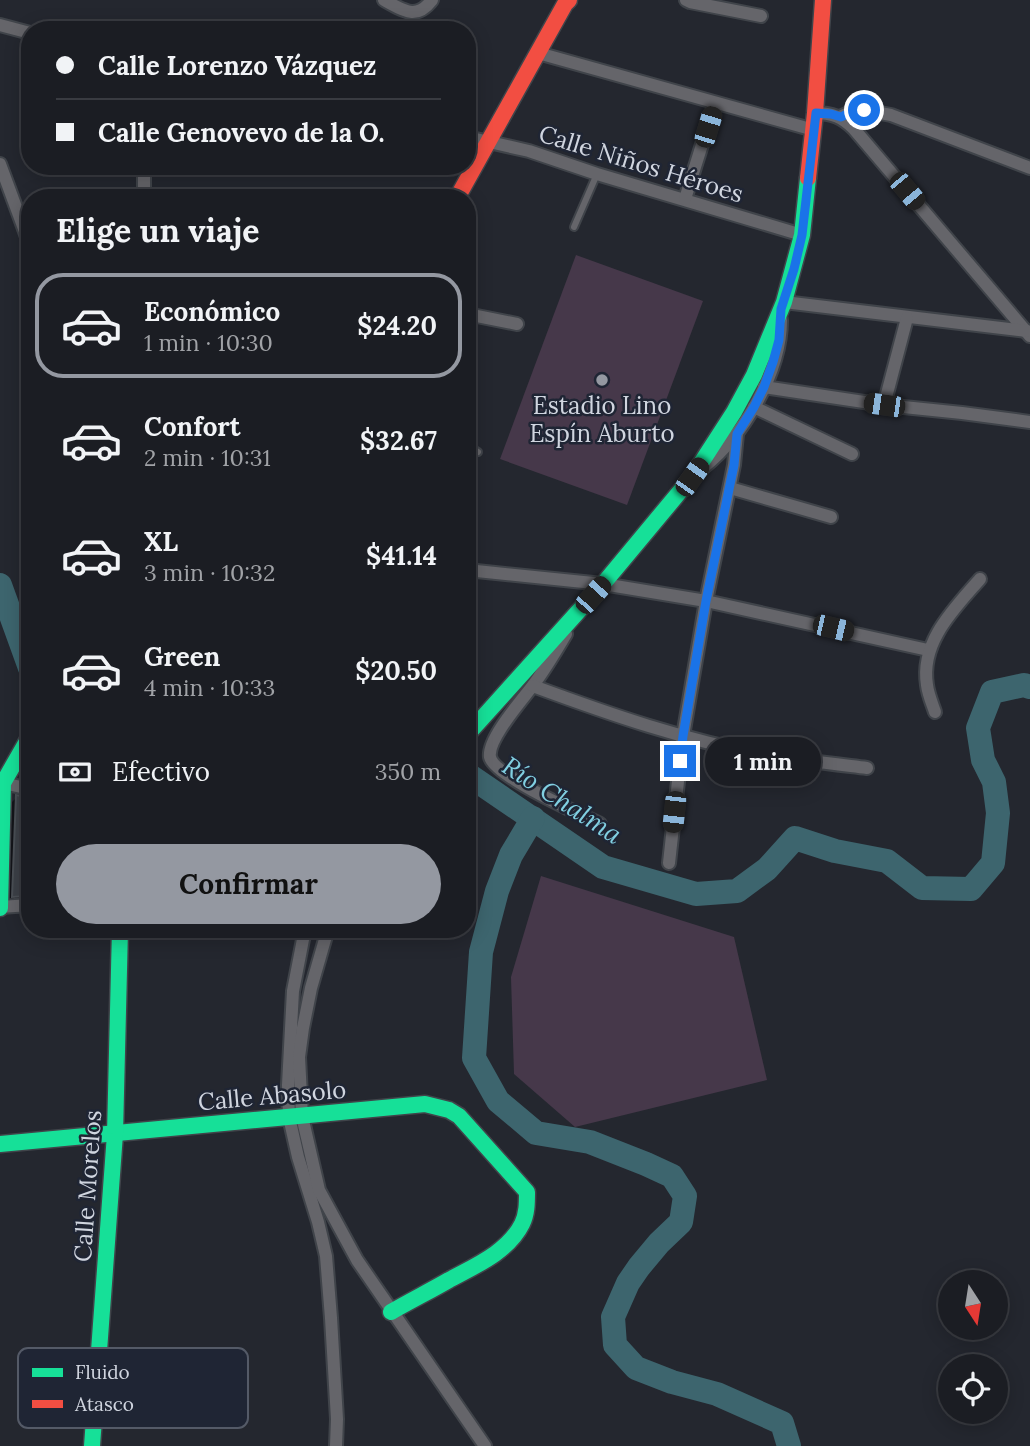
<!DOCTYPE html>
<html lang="es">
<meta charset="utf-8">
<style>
body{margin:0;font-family:Lora,serif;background:#24262b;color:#f1f3f6;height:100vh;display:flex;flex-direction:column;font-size:26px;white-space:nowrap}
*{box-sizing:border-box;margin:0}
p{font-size:23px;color:#a0a2a6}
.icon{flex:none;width:38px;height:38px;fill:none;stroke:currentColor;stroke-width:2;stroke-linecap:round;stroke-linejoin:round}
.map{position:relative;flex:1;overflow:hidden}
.panel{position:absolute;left:21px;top:189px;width:455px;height:749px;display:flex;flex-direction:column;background:#1b1d23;border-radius:28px;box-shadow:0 4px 18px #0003,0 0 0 2px #393b41}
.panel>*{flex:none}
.hud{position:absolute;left:21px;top:21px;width:455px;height:154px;border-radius:28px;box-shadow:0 4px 18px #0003,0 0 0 2px #393b41;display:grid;align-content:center;height:154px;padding:0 35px;background:#1b1d23}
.needle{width:46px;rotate:168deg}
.buttons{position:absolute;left:938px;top:1270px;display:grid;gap:14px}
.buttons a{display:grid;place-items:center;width:70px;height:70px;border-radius:50%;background:#1b1d23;box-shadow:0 4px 18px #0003,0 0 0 2px #393b41;font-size:35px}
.end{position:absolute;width:32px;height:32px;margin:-16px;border:9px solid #1a73e8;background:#fff;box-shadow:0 0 0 4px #fff}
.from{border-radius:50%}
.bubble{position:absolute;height:49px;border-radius:24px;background:#1b1d23;box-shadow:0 4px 18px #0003,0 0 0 2px #393b41;font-size:23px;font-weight:700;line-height:49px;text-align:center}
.car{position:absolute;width:21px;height:42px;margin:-21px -10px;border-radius:9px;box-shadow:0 0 5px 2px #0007;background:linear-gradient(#222 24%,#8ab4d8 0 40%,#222 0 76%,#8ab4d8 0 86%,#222 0)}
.hud b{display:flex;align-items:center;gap:24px;height:66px;font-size:26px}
.hud b+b{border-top:2px solid #393b41}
.hud i{width:18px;height:18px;background:#f1f3f6}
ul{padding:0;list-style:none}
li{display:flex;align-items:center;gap:21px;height:105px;margin:0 14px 10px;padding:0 21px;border:4px solid transparent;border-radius:28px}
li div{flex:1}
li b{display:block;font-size:26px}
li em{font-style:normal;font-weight:700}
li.on{border-color:#9498a1}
li>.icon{width:63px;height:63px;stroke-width:1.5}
h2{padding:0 35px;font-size:32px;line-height:84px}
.pay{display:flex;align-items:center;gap:18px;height:77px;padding:0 35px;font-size:26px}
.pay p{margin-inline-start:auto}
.cta{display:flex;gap:14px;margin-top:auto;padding:14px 35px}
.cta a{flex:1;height:80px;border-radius:42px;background:#9498a1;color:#111;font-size:28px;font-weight:700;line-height:80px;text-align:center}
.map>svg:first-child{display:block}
.green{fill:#46384a}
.shadow{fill:#0007}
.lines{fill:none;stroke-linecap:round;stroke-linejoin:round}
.river{stroke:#3d656e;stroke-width:24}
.building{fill:#3c4047;stroke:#4a4f55;stroke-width:2}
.lane-casing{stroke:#40444a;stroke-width:10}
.street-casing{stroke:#40444a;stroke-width:16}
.fast-casing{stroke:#40444a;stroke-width:19}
.jam-casing{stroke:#40444a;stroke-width:19}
.lane{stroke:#65656a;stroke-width:6}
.street{stroke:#65656a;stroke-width:12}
.fast{stroke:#16e098;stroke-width:16}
.jam{stroke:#f24e42;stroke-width:16}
.route{stroke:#1a73e8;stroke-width:9}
.poi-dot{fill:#9498a1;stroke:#1f2534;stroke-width:2.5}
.labels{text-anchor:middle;stroke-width:5;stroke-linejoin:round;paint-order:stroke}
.street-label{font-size:24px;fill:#d0d5df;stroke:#1f2534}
.poi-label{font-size:24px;fill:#d0d5df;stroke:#1f2534}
.water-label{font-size:26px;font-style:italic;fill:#81cfe1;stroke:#1f2534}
.key{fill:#1f2534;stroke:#545a67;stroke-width:2}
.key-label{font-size:19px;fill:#d0d5df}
</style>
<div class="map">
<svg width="1030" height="1446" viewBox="0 0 1030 1446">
<rect width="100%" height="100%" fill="#24272f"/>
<!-- green -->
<g class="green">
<polygon points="576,255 703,301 627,505 500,459"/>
<polygon points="541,876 734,937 767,1080 575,1127 514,1074 511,977"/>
</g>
<!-- shadow -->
<polygon class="shadow" points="17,797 30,799 30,907 4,905 9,805"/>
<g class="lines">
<!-- river -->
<g class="river">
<polyline points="0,585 30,668"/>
<polyline points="467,774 603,867 696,894 737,891 767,869 795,838 835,851 887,861 922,888 971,889 993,863 998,813 994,782 983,760 978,728 992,692 1024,685 1030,687"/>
<polyline points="533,818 511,855 497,891 481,952 474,1058 498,1101 536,1133 590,1142 646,1164 672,1176 685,1196 681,1222 659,1243 639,1267 628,1283 613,1317 615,1345 636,1368 672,1382 717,1394 782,1423 789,1446"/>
</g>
</g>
<!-- building -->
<polygon class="building" points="16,795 30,798 30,896 12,897"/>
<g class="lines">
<defs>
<g id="lane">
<polyline points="574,227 597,174"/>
<polyline points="467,445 478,452"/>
</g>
<g id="street">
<path d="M384,0c19,10 32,21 48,0"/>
<polyline points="686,0 690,2 761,16"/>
<polyline points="0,25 30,33"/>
<polyline points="538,53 814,130"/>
<path d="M815,113c17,0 27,4 39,16l176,207"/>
<polyline points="840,117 855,110 864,110 891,115 1030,168"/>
<polyline points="467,137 529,151 597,174 802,235"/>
<polyline points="0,164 30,245"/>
<polyline points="144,198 144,166"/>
<polyline points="685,199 715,103"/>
<polyline points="784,302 1027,331"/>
<polyline points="467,314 517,324"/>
<polyline points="764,387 884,405 962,413 1030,422"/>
<polyline points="884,405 907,318"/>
<polyline points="754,407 852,454"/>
<path d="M704,467c40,-32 77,-95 77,-147"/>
<polyline points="730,488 831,517"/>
<polyline points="467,570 603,584 706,601 928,650"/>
<path d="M566,634c-10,17 -20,34 -32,50 -11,15 -47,55 -44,73 4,19 90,57 110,67"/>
<path d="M533,686c76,28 153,55 233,69 33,5 68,9 101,13"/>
<path d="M935,712c-3,-9 -7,-18 -8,-27 -7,-43 27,-76 53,-106"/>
<polyline points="3,783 30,789"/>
<polyline points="669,863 683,736 706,601 734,465 737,434"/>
<polyline points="0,907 30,905"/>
<polyline points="305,929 293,991 288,1085 289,1117 298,1157 318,1222 326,1256 331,1318 337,1419 336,1446"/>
<polyline points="328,929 311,988 303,1028 299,1057 302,1116 319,1190 357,1260 485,1446"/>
</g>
<g id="fast">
<polyline points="467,735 603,584 692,477 734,412 754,375 784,302 802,235 808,178"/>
<polyline points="0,908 3,783 30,736"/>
<path d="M0,1144l425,-40 24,6 10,6 68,76c0,11 0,22 -5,32 -14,28 -47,42 -73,56 -19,11 -39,21 -58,32"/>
<polyline points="92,1446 115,1134 120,929"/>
</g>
<g id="jam">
<polyline points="808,178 815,113 823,0"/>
<polyline points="457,198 565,4 569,0"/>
</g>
</defs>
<!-- lane casing -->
<use href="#lane" class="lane-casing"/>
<!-- street casing -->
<use href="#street" class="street-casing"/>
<!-- fast casing -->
<use href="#fast" class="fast-casing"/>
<!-- jam casing -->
<use href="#jam" class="jam-casing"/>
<!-- lane -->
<use href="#lane" class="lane"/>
<!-- street -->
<use href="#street" class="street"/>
<!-- fast -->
<use href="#fast" class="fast"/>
<!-- jam -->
<use href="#jam" class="jam"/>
</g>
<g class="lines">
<!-- route -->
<polyline class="route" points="680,761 683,736 706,601 734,465 737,434 754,407 764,387 773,362 779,340 781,309 794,269 802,235 816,113 831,114 841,117 855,110 864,110"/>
</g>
<!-- markers -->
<circle class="poi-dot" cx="602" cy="380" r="7"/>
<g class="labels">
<!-- street labels -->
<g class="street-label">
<text transform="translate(641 164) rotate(17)" y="8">Calle Niños Héroes</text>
<text transform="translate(272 1096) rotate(-5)" y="8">Calle Abasolo</text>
<text transform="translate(88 1186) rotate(-86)" y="8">Calle Morelos</text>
</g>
<!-- poi labels -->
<g class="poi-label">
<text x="602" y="414">Estadio Lino<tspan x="602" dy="28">Espín Aburto</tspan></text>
</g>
<!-- water labels -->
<g class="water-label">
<text transform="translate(562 800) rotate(33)" y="9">Río Chalma</text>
</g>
</g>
<!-- legend -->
<rect x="18" y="1348" width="230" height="80" rx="10" class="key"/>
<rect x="32" y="1368" width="31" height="9" fill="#16e098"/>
<rect x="32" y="1400" width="31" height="8" fill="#f24e42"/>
<g class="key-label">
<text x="75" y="1379">Fluido</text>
<text x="75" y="1411">Atasco</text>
</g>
</svg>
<div class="buttons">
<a><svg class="needle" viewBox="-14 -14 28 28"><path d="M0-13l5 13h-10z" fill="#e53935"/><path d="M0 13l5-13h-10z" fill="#a0a2a6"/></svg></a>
<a><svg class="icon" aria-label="locate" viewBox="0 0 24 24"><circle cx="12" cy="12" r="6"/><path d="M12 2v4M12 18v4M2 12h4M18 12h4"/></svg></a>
</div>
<i class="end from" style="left:864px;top:110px"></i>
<i class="end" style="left:680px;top:761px"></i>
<div class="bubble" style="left:705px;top:737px;width:116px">1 min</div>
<i class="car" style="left:708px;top:127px;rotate:17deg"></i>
<i class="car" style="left:907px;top:191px;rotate:140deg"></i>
<i class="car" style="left:884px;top:405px;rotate:278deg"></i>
<i class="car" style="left:692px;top:477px;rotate:35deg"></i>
<i class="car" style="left:593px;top:595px;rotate:42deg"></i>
<i class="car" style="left:833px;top:628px;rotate:103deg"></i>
<i class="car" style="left:674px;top:812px;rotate:186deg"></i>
<div class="hud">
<b><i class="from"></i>Calle Lorenzo Vázquez</b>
<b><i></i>Calle Genovevo de la O.</b>
</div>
<section class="panel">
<h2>Elige un viaje</h2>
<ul>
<li class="on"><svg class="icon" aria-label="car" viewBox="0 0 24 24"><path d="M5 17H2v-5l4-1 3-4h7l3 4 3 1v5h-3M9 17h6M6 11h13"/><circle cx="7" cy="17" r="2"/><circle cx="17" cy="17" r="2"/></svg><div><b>Económico</b><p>1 min · 10:30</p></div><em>$24.20</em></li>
<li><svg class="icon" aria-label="car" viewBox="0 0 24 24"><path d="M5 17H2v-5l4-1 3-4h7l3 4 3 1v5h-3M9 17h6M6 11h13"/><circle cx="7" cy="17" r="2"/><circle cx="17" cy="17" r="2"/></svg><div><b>Confort</b><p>2 min · 10:31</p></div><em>$32.67</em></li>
<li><svg class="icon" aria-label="car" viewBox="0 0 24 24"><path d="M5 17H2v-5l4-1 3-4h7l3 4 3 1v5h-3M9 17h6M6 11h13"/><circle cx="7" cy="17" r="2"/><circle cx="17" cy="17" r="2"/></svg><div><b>XL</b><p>3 min · 10:32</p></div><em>$41.14</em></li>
<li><svg class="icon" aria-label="car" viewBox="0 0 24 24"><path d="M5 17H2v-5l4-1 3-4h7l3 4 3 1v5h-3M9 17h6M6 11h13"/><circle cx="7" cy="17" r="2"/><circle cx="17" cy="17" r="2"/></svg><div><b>Green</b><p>4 min · 10:33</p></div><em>$20.50</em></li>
</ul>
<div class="pay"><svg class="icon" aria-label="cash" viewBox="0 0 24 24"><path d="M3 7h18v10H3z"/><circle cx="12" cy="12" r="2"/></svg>Efectivo<p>350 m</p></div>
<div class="cta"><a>Confirmar</a></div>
</section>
</div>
